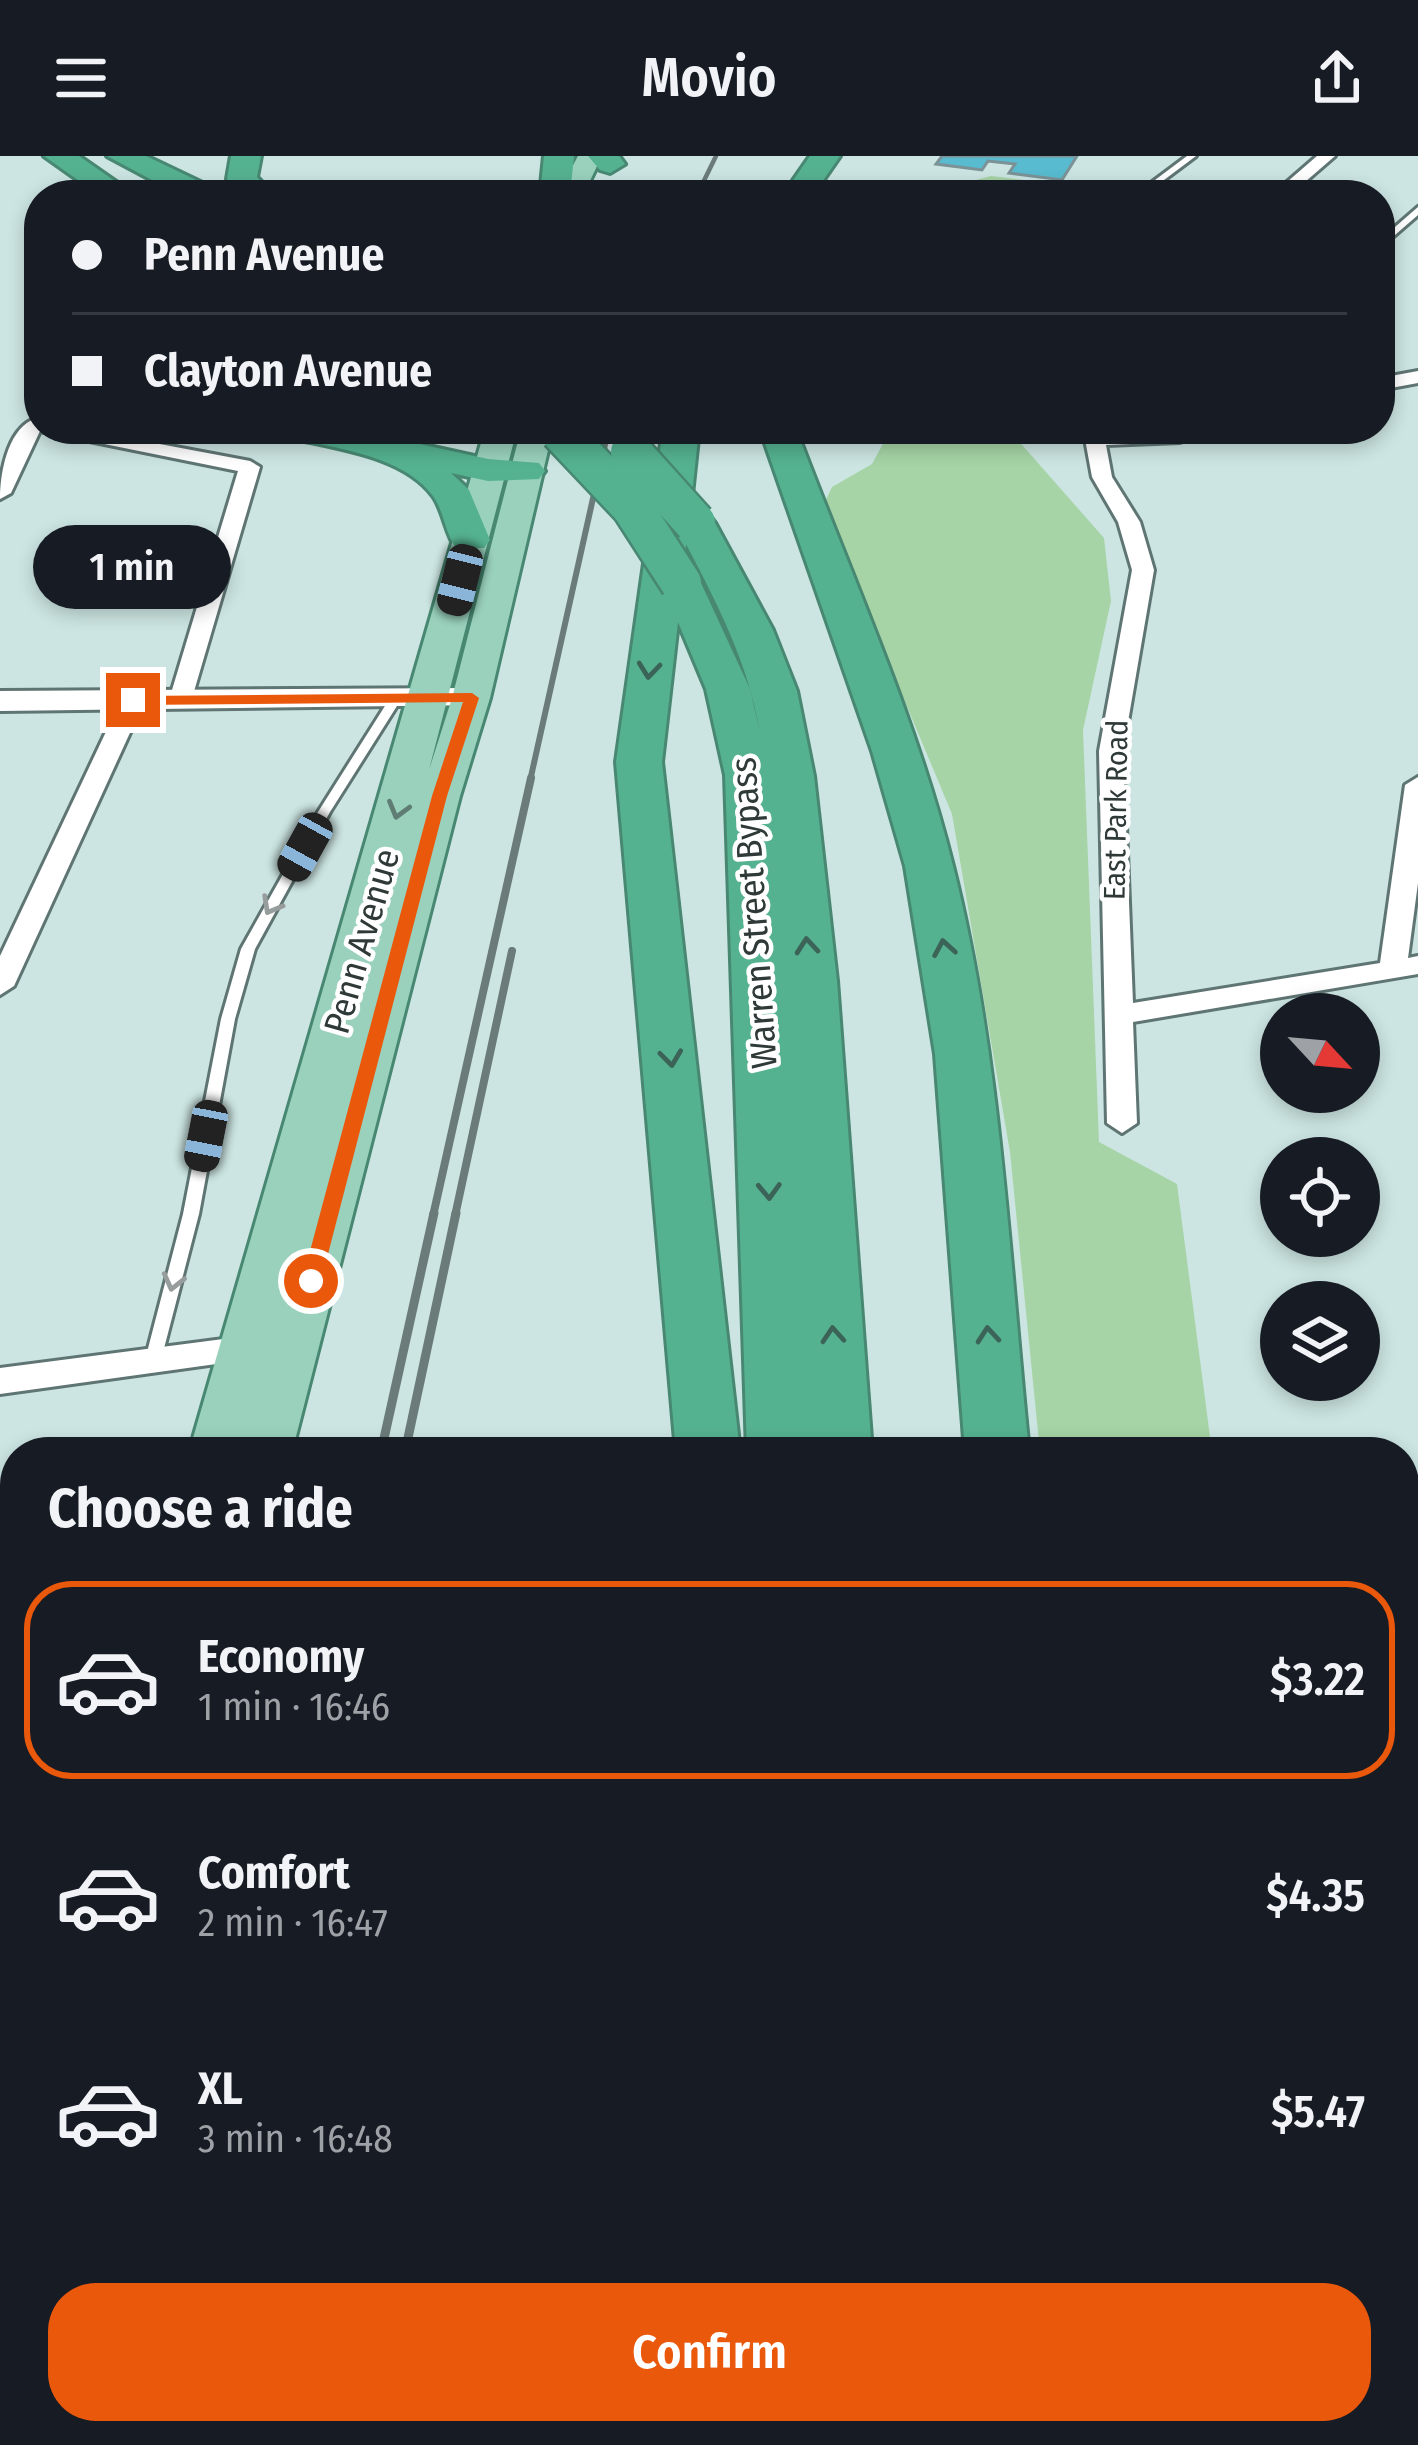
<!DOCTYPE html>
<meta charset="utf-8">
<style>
body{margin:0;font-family:"Fira Sans Condensed",sans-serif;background:#242831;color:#f1f3f6;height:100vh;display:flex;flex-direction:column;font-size:45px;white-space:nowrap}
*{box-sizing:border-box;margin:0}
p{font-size:39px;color:#9ea1a6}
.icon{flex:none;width:66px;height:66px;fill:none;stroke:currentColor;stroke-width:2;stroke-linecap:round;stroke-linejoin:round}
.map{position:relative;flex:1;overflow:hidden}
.drawer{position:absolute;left:0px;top:1281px;width:1419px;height:1008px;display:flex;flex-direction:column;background:#171b24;border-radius:48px 48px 0 0;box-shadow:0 6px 18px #0003}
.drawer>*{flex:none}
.guide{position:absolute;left:24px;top:24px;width:1371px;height:264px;border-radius:48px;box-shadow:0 6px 18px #0003;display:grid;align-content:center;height:264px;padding:0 48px;background:#171b24}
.needle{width:78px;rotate:116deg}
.tools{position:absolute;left:1260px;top:837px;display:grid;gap:24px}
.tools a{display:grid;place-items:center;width:120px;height:120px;border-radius:50%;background:#171b24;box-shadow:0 6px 18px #0003;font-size:60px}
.end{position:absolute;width:54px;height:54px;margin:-27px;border:15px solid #ea580c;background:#fff;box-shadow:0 0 0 6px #fff}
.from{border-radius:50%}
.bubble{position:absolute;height:84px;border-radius:42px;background:#171b24;box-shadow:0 6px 18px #0003;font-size:39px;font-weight:600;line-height:84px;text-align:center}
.car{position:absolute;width:36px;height:72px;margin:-36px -18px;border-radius:15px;box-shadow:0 0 9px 3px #0007;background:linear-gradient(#222 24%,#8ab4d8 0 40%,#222 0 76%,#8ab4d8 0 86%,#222 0)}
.guide b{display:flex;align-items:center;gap:42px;height:114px;font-size:45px}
.guide b+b{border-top:3px solid #363941}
.guide i{width:30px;height:30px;background:#f1f3f6}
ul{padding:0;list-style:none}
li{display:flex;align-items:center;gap:36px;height:198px;margin:0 24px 18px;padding:0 24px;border:6px solid transparent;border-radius:48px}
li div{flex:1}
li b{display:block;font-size:45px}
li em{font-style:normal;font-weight:600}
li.current{border-color:#ea580c}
li>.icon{width:108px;height:108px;stroke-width:1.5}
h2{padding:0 48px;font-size:54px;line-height:144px}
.primary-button{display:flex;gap:24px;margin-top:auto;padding:24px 48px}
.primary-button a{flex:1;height:138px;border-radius:48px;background:#ea580c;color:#fff;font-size:48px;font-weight:600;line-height:138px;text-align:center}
header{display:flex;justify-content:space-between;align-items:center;height:156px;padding:0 48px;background:#171b24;font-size:54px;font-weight:600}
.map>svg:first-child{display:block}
.green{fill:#a6d4a6}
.building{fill:#58bbcf;stroke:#7b9297;stroke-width:3}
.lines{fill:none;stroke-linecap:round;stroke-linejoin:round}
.lane-casing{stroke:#5f7573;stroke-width:6}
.street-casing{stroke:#5f7573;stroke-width:6}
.secondary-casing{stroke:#5f7573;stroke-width:6}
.primary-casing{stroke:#488872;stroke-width:6}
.highway-casing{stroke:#488872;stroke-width:6}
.lane{fill:#fff;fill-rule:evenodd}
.street{fill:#fff;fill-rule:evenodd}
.secondary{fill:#fff;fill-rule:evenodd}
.primary{fill:#99d1bd;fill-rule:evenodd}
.highway{fill:#55b291;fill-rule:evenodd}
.rail-far4{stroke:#6b7b79;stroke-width:4.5}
.rail-far3{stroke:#6b7b79;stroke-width:6}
.rail-far2{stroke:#6b7b79;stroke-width:8}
.rail-far1{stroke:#6b7b79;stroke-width:9}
.rail{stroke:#6b7b79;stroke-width:12}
.highway-bridge-far1-casing{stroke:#488872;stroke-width:36;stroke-linecap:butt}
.highway-bridge-casing{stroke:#488872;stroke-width:45;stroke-linecap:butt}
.highway-bridge-far1{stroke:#55b291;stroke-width:33}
.highway-bridge{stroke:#55b291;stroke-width:40}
.oneway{stroke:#3c6357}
.oneway2{stroke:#5f7d74}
.oneway3{stroke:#979c9c}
.route{fill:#ea580c}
.labels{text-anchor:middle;stroke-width:9;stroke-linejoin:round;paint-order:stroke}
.far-street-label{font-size:30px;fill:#2f3938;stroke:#fff}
.street-label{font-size:36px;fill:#2f3938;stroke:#fff}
</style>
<header><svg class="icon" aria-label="menu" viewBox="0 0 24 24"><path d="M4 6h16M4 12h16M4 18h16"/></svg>Movio<svg class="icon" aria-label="share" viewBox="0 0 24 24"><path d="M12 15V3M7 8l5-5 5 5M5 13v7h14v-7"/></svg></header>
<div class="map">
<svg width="1418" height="2289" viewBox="0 0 1418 2289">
<rect width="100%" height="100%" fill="#cce5e2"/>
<!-- green -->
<g class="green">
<polygon points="991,20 1133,37 958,39 965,27"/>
<polygon points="891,273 1009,274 1104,382 1111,445 1083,574 1099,986 1177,1028 1212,1296 1040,1296 1010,996 952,658 823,350 832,331 872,308"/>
<polygon points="1404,1543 1418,1555 1418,2289 1171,2289 1169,2274 1404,2274"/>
<polygon points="294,2274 623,2274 623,2289 291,2289"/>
</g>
<!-- building -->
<polygon class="building" points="942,0 1077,0 1062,24 1009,17 1015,8 988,5 982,14 936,8"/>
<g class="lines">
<defs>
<g id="lane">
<polygon points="1187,0 1196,0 1144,39 1135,39"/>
<polygon points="1418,51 1418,59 1380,92 1380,84"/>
<polygon points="396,538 402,542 330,656 255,793 235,863 199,1058 161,1204 159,1208 147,1208 145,1204 183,1058 221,863 241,793 318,656 390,542"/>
<polygon points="15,1440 15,1456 0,1458 0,1442"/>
</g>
<g id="street">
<polygon points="1317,0 1335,0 1290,39 1272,39"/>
<polygon points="1418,215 1418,227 1380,234 1380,222"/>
<path d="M32,264l7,2v7h41l170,32 10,6 -70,238h-18l-3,-5 69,-229 -198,-40 -29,62 -11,6c0,-25 7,-67 32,-79z"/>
<polygon points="1221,273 1180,286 1106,289 1112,321 1140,366 1154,414 1123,595 1133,847 1380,807 1405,629 1418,621 1418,727 1408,802 1418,800 1418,818 1133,866 1137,967 1122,977 1107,967 1099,595 1132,414 1118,366 1092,321 1085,283 1095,277"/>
<polygon points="133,537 145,544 14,830 0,839 0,800 121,544"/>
<polygon points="262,1178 274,1182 279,1191 274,1200 0,1238 0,1212"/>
</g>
<polygon id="secondary" points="468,532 484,542 480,549 0,555 0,535"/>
<g id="primary">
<polygon points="578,0 602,0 583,39 557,39"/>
<polygon points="485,273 517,273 429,614 452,542 521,273 553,273 490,542 460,640 292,1296 189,1296"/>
<polygon points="15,1953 15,2067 0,2074 0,1959"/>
<polygon points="15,2197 15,2274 42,2274 38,2289 0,2289 0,2203"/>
</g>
<g id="highway">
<polygon points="44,0 79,0 135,39 99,39"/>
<polygon points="107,0 146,0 215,33 219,39 180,39"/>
<polygon points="231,0 261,0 257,21 274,39 242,39 227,23"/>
<polygon points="544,0 574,0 570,39 540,39"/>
<polygon points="588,0 619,0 625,8 610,17 600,14"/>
<polygon points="810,0 840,0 813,39 783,39"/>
<path d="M282,273h69l137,30 51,4 6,8 -6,8 -51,2 -37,-8 18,17 21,50 -6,8h-28c-11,-15 -12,-37 -23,-52 -30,-41 -100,-48 -146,-59z"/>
<path d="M663,273h36l-9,84 19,2 6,8 58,107 24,61 17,85 23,205 35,471h-125l-22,-677 -19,-86 -28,-67 -16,140 78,690h-64l-60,-690zM686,388c32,61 62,119 74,188l-10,-43 -49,-106 -6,-9 -12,-3z"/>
<path d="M760,273h36c54,144 120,288 157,437 48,190 56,391 76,586h-64l-30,-398 -30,-188 -33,-115z"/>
<polygon points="686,2274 942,2274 943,2289 687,2289"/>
<polygon points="991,2274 1081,2274 1082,2289 992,2289"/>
</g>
</defs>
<!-- lane casing -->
<use href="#lane" class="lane-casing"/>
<!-- street casing -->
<use href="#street" class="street-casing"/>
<!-- secondary casing -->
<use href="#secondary" class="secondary-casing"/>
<!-- primary casing -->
<use href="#primary" class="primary-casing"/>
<!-- highway casing -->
<use href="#highway" class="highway-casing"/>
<!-- lane -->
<use href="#lane" class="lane"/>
<!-- street -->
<use href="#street" class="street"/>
<!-- secondary -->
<use href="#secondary" class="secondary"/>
<!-- primary -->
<use href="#primary" class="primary"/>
<!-- highway -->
<use href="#highway" class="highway"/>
<!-- rail-far4 -->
<g class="rail-far4">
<polyline points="697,39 716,0"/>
<polyline points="608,278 609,273"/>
</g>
<!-- rail-far3 -->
<polyline class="rail-far3" points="530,625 608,275"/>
<!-- rail-far2 -->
<g class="rail-far2">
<polyline points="433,1060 531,622"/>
<polyline points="455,1060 512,795"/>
</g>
<!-- rail-far1 -->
<g class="rail-far1">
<polyline points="381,1296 434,1057"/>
<polyline points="405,1296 456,1057"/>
</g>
<!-- rail -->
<g class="rail">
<polyline points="170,2289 173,2274"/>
<polyline points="198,2289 200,2274"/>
</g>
<defs>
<polyline id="highway-bridge-far1" points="558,273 563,278"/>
<g id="highway-bridge">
<polyline points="560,275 632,351 681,427"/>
<polyline points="631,296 695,367"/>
</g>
</defs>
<!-- highway-bridge-far1 casing -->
<use href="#highway-bridge-far1" class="highway-bridge-far1-casing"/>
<!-- highway-bridge casing -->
<use href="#highway-bridge" class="highway-bridge-casing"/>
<!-- highway-bridge-far1 -->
<use href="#highway-bridge-far1" class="highway-bridge-far1"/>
<!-- highway-bridge -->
<use href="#highway-bridge" class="highway-bridge"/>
</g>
<!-- one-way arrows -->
<defs><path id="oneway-chevron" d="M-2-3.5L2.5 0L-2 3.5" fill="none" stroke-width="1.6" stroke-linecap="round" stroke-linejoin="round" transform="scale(3)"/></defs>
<g class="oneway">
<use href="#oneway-chevron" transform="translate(649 514) rotate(96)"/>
<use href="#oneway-chevron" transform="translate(807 790) rotate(-95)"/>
<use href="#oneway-chevron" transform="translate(944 792) rotate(-100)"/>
<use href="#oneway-chevron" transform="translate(671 902) rotate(83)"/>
<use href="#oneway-chevron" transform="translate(769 1035) rotate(88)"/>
<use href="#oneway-chevron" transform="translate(833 1179) rotate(-94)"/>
<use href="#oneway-chevron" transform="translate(988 1179) rotate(-95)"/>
</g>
<use class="oneway2" href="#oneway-chevron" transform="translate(398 654) rotate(106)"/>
<g class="oneway3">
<use href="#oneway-chevron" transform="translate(271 750) rotate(119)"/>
<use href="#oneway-chevron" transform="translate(173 1126) rotate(104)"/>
</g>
<!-- route -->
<polygon class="route" points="472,537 479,542 447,640 321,1125 311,1132 302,1125 432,640 463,546 133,549 125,544 133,540"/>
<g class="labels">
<!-- far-street labels -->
<g class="far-street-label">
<text transform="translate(1116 654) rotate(-89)" y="10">East Park Road</text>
</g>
<!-- street labels -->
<g class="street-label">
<text transform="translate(753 757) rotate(-94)" y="13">Warren Street Bypass</text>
<text transform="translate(361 785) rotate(-74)" y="13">Penn Avenue</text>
</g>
</g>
</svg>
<div class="tools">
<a><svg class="needle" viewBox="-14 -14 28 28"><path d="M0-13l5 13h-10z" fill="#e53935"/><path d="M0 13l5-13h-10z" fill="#9ea1a6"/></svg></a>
<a><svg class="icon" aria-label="locate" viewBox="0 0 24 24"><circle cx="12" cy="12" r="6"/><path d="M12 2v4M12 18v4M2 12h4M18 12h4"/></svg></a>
<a><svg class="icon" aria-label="layers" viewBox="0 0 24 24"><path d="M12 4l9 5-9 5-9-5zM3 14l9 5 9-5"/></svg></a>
</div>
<i class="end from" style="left:311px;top:1125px"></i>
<i class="end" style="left:133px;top:544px"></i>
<div class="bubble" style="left:33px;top:369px;width:198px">1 min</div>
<i class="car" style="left:460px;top:424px;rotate:194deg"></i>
<i class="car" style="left:305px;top:691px;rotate:209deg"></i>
<i class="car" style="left:206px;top:980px;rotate:191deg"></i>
<div class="guide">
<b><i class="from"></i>Penn Avenue</b>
<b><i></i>Clayton Avenue</b>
</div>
<section class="drawer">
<h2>Choose a ride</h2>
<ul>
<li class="current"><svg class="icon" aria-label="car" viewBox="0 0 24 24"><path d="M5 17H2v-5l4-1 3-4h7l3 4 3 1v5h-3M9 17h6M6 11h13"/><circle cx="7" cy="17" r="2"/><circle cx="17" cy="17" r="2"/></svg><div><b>Economy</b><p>1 min · 16:46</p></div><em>$3.22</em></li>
<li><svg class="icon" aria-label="car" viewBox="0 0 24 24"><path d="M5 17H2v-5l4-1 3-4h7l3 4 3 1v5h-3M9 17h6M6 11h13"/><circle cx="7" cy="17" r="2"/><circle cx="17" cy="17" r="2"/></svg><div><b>Comfort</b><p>2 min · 16:47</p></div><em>$4.35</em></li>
<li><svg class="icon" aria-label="car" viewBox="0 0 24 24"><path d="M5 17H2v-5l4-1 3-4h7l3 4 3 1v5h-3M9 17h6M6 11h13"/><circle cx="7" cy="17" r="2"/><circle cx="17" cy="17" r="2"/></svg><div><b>XL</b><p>3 min · 16:48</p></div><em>$5.47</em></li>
</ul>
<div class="primary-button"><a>Confirm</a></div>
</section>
</div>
